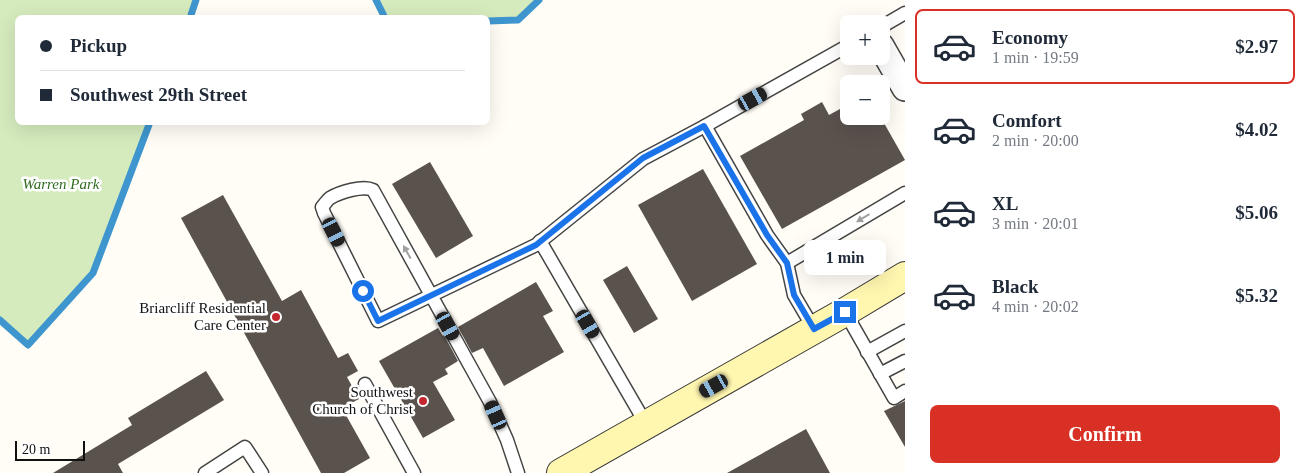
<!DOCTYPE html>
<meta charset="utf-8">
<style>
body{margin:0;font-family:"Times New Roman",serif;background:#f6f6f7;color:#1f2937;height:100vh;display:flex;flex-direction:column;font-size:19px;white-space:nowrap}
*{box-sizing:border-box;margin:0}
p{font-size:16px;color:#747a83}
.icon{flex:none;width:28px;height:28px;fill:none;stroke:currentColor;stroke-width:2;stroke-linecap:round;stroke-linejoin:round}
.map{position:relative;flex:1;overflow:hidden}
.details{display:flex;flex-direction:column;background:#fff;width:400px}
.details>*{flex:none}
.top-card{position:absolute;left:15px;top:15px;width:475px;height:110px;border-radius:8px;box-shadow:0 5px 20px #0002;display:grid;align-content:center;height:110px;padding:0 25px;background:#fff}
.fabs{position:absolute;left:840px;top:15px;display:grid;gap:10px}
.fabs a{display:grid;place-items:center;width:50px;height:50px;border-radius:8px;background:#fff;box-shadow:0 5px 20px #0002;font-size:25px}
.scale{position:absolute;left:15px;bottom:12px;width:70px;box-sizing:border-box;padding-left:5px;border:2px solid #111;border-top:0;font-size:14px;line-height:18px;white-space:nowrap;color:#111;-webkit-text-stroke:4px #fff;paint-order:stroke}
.end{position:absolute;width:22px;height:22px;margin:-11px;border:6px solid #1a73e8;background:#fff;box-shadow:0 0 0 2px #fff}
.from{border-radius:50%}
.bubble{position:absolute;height:35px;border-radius:8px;background:#fff;box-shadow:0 5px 20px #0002;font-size:16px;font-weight:600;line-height:35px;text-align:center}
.car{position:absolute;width:15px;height:30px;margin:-15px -8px;border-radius:6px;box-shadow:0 0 4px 1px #0007;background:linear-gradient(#222 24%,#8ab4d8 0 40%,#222 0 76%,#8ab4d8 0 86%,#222 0)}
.top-card b{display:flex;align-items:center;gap:18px;height:48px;font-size:19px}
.top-card b+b{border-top:1px solid #e0e1e3}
.top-card i{width:12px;height:12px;background:#1f2937}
ul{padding:9px 0 0;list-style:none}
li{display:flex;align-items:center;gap:15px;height:75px;margin:0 10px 8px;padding:0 15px;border:2px solid transparent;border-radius:8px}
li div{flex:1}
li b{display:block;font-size:19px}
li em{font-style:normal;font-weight:600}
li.on{border-color:#d93025}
li>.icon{width:45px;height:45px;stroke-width:1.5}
.button{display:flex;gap:10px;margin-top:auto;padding:10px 25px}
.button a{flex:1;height:58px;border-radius:8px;background:#d93025;color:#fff;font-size:20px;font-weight:600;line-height:58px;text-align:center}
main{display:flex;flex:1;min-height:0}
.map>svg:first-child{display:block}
.green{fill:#d5ebbd}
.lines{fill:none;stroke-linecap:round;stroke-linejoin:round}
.stream{stroke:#3f96cf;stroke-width:7}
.building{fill:#5a524d}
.service-casing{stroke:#444;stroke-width:15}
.minor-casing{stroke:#444;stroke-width:28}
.secondary-casing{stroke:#333;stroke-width:30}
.service{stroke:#fff;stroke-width:12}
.minor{stroke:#fff;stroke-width:25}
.secondary{stroke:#fff6b0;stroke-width:28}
.oneway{fill:#a0a0a0}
.route{stroke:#1a73e8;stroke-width:6}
.poi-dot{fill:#c4262e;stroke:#fff;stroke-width:2}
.labels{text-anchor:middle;stroke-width:5;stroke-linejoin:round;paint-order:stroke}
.park-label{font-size:15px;font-style:italic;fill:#2f6b1f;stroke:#fff}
.poi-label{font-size:15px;fill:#111;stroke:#fff;text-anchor:end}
</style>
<main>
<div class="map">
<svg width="905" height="473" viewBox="0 0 905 473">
<rect width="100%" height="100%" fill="#fffdf5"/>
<!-- green -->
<g class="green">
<polygon points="0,0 196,0 190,17 18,18 18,122 150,123 93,273 28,345 0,320"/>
<polygon points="376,0 539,0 518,20 488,21 488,18 385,17"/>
</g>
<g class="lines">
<!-- stream -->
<g class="stream">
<polyline points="376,0 385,18"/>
<polyline points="190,18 196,0"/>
<polyline points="488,21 518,20 539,0"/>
<polyline points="0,320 28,345 93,273 150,122"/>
</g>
</g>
<!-- building -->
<g class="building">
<polygon points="822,102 829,115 849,104 849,116 880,116 905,160 782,229 740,156 804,120 801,114"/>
<polygon points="430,162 473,236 436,258 392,184"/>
<polygon points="703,169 757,264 692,301 638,205"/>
<polygon points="223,195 282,301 301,290 338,358 348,353 358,371 347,377 359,399 342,408 370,458 344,473 321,473 181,218"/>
<polygon points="627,266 658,319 634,333 603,280"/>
<polygon points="536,282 553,311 543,316 564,352 504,386 483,348 472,353 458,327"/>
<polygon points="438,328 443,336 444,335 458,361 445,369 448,374 433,382 455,420 423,438 379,361"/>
<polygon points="206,371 224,400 118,464 123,473 53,473 132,425 128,418"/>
<polygon points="905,401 905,447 884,411"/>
<polygon points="806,429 830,473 727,473"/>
</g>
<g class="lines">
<defs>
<g id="service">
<polyline points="881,27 905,13"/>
<polyline points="705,126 767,235 787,263 794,295 814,329"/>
<polyline points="540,241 646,424"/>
<polyline points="787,263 905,193"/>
<polyline points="845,312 894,398 905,391"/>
<polyline points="867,352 905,331"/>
<polyline points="880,374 905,361"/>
<polyline points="365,384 414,473"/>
<polyline points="205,473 245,447 262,473"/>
<path d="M518,473l-11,-33 -17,-38 -117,-212c-10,-5 -33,2 -43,8 -3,2 -5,6 -8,9l2,6 54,108 158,-76 107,-86 62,-33 144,-81"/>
</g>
<polyline id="minor" points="881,46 905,88"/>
<polyline id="secondary" points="561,473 845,312 905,276"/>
</defs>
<!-- service casing -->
<use href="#service" class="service-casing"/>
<!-- minor casing -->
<use href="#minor" class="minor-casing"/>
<!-- secondary casing -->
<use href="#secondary" class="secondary-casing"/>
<!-- service -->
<use href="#service" class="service"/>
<!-- minor -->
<use href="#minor" class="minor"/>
<!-- secondary -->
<use href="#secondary" class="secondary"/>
</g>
<!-- one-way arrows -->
<defs><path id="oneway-solid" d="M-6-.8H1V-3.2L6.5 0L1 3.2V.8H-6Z" transform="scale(1.25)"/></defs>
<g class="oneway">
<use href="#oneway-solid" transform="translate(863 218) rotate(149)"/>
<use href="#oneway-solid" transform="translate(407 252) rotate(-119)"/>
</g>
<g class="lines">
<!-- route -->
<polyline class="route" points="363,291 378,321 536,245 643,158 704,126 767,235 787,263 794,295 814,329 845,312"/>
</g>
<!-- markers -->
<g class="poi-dot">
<circle cx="276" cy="317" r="5"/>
<circle cx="423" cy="401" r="5"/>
</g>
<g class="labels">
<!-- park labels -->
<g class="park-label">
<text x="61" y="189">Warren Park</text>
</g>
<!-- poi labels -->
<g class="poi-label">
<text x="266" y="313">Briarcliff Residential<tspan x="266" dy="17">Care Center</tspan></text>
<text x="413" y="397">Southwest<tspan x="413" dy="17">Church of Christ</tspan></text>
</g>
</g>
</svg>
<div class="fabs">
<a>+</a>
<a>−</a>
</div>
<div class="scale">20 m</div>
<i class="end from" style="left:363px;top:291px"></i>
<i class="end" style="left:845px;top:312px"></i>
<div class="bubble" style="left:804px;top:240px;width:82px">1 min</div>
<i class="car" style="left:753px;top:99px;rotate:61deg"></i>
<i class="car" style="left:334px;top:232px;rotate:153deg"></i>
<i class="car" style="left:588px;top:324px;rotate:150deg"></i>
<i class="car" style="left:448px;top:326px;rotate:151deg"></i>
<i class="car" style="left:714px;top:386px;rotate:241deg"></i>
<i class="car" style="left:496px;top:415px;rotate:336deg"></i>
<div class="top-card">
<b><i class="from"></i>Pickup</b>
<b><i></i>Southwest 29th Street</b>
</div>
</div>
<section class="details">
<ul>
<li class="on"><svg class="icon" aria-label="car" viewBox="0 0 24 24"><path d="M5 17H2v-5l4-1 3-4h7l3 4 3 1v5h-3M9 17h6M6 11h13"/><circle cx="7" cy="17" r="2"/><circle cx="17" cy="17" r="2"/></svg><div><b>Economy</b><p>1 min · 19:59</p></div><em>$2.97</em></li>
<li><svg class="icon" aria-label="car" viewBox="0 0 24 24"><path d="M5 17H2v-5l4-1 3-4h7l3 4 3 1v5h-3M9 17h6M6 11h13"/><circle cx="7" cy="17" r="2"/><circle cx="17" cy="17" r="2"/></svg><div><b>Comfort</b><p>2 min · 20:00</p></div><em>$4.02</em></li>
<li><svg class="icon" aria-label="car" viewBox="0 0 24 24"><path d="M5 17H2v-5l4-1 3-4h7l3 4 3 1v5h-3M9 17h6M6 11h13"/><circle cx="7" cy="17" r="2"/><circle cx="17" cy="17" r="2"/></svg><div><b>XL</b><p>3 min · 20:01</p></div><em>$5.06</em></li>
<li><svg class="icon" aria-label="car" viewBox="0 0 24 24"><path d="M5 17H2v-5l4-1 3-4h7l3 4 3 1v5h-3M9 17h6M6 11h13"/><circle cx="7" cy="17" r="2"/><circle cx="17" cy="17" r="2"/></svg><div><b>Black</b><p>4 min · 20:02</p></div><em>$5.32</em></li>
</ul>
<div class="button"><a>Confirm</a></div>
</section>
</main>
